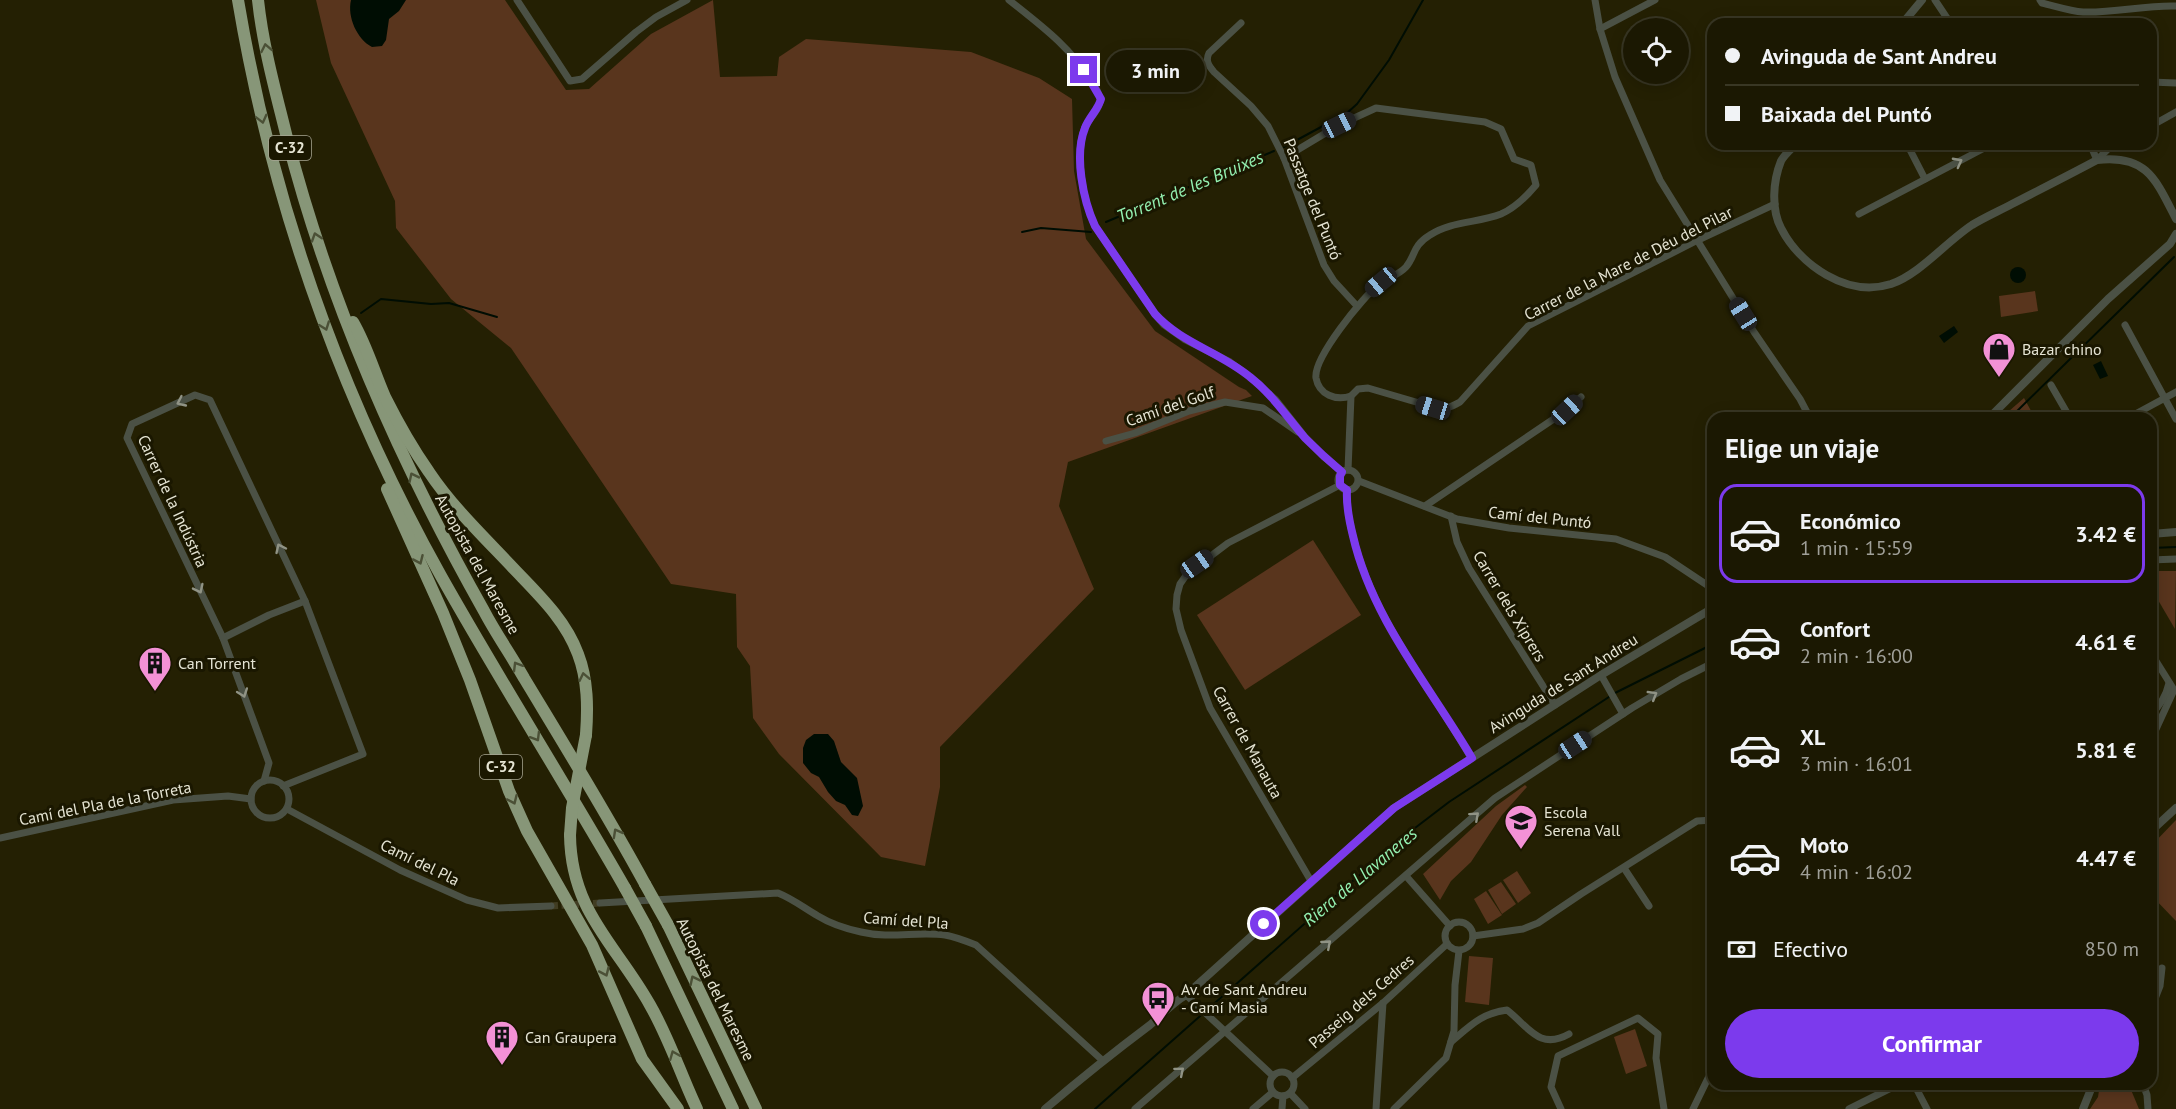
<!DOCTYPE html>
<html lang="es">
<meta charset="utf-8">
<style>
body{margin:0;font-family:"PT Sans",sans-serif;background:#282511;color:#f1f3f6;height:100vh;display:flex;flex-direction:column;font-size:22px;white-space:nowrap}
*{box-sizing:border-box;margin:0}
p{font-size:20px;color:#a0a099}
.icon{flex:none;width:33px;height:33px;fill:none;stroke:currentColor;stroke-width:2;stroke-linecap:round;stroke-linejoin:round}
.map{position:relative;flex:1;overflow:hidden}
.side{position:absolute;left:1707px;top:412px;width:450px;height:678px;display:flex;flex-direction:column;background:#1b1802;border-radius:18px;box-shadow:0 3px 15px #0003,0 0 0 2px #393724}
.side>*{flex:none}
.hud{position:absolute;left:1707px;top:18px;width:450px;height:132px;border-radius:18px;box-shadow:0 3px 15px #0003,0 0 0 2px #393724;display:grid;align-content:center;height:132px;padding:0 18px;background:#1b1802}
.controls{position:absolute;left:1623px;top:18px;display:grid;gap:12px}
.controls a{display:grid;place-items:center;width:66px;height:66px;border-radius:50%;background:#1b1802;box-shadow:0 3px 15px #0003,0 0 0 2px #393724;font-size:30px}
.end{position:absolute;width:27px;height:27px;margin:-14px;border:8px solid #7c3aed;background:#fff;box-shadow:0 0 0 3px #fff}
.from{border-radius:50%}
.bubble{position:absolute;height:42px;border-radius:21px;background:#1b1802;box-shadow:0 3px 15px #0003,0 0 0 2px #393724;font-size:20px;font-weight:600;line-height:42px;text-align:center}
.car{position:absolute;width:18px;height:36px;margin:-18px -9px;border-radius:8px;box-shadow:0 0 4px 2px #0007;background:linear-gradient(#222 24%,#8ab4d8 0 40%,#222 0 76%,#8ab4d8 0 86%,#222 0)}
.hud b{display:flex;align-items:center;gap:21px;height:57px;font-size:22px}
.hud b+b{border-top:2px solid #393724}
.hud i{width:15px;height:15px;background:#f1f3f6}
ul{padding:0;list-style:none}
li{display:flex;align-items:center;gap:18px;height:99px;margin:0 12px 9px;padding:0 6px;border:3px solid transparent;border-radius:18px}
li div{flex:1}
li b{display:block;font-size:22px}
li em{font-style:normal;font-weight:600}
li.on{border-color:#7c3aed}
li>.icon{width:54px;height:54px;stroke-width:1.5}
h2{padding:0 18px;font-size:27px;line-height:72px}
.pay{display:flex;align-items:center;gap:15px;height:66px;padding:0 18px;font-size:22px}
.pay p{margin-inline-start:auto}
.action{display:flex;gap:12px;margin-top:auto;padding:12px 18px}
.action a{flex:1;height:69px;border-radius:36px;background:#7c3aed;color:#fff;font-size:24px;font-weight:600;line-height:69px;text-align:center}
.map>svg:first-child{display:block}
.green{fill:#59351d}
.water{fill:#000d03}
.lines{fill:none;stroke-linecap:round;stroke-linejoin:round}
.stream{stroke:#000d03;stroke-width:2}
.minor-tunnel{stroke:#413d22;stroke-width:7;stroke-dasharray:7 3.5;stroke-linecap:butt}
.minor{stroke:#4b5145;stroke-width:7}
.tertiary{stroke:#4b5145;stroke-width:8}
.motorway{stroke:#879678;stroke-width:12}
.motorway-bridge{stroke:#879678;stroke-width:12}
.oneway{stroke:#4b5036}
.oneway2{stroke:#909385}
.route{stroke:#7c3aed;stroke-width:8}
.labels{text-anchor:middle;stroke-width:6;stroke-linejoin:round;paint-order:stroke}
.shield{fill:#1a1700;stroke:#a8a694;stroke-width:1.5}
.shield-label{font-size:15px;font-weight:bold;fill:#e5e4d3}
.street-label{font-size:16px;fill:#e5e4d3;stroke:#1a1700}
.poi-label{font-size:16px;fill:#e5e4d3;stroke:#1a1700;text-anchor:start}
.water-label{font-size:18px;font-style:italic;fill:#94f1b1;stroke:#1a1700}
</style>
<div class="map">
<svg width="2176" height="1109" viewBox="0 0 2176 1109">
<rect width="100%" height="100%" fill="#242003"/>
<!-- green -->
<g class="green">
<polygon points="316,0 505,0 566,90 589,89 651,34 713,0 720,77 777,76 779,57 806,39 971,52 1039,78 1072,99 1074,171 1086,239 1155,331 1239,387 1246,390 1252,396 1068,462 1059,506 1094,589 940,747 940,787 925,866 881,857 779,754 753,718 750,666 737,647 736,594 671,584 511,348 451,299 396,228 395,201 331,63"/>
<polygon points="2035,291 2038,311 2001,317 1999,296"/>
<polygon points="2024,398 2035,418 2001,418"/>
<polygon points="1313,540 1361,615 1245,690 1197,615"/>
<polygon points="2151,571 2176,571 2175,629 2151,588"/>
<polygon points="1525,785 1527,787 1502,815 1471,862 1451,881 1440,900 1423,874 1496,806"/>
<polygon points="2176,820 2176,921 2151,895 2151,846"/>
<polygon points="1517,871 1531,893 1518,903 1503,880"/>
<polygon points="1501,882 1516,904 1502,914 1488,890"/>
<polygon points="1486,891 1502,915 1488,924 1474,899"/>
<polygon points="1469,956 1493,958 1489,1005 1465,1002"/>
<polygon points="1635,1029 1647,1066 1626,1074 1614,1037"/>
<polygon points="2100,1084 2129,1085 2139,1109 2090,1109 2098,1097"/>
</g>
<!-- water -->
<g class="water">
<path d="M351,0h55l-7,11 -10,8 -3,21 -4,6 -10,1c-15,-8 -25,-30 -21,-47z"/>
<circle cx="2018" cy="275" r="8"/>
<polygon points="1954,326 1958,332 1944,343 1939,336"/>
<polygon points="2101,361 2108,376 2100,379 2093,365"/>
<polygon points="814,734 828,734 834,741 841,762 857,778 863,806 858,816 852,815 845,805 836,801 828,792 819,777 811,773 803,763 803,748 806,740"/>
</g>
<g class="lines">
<!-- stream -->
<g class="stream">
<polyline points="1284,147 1347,113 1357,104 1389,60 1423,0"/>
<polyline points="1106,222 1274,151"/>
<polyline points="1022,232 1041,228 1091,232"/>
<polyline points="361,313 381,299 431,304 449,303 497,317"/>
<polyline points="2010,418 2174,257"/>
<polyline points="2151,548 2176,547"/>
<polyline points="1095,1109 1398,841 1449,802 1615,693 1713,644"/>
</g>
<!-- minor-tunnel -->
<polyline class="minor-tunnel" points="551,906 600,903"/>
<!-- minor -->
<g class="minor">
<polyline points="517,0 570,81 582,79 636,32 656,17 687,0"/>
<path d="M1009,0c34,27 60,46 84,83 3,5 7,11 7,17 0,9 -11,19 -15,27 -11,27 -2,73 10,99l60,88 9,11 20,14 46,23 19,14 26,23 30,38 19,20 19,15"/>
<polyline points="1595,0 1600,29 1615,77 1660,180 1754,332 1800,399 1810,418"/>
<polyline points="1935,0 1951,24"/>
<path d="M2040,0l2,3c13,3 28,8 41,9 32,1 62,-7 93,-6"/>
<path d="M1241,23l-32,30c-4,8 0,13 5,19l37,34 17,20 16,32 40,107 10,16 23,25"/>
<polyline points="1600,29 1655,0"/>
<polyline points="2151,82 2176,83"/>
<polyline points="2151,126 2176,112"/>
<polyline points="1907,144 1925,179"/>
<polyline points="2090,144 2097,160 2108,149 2117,144"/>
<path d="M1284,158l55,-33 37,-17 109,14 16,7 13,30 17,6 5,20c-10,12 -21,23 -35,29 -23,9 -50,7 -71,21 -18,11 -14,20 -24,32 -7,8 -19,11 -27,17 -16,13 -66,74 -63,94 3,17 20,23 35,18"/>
<polyline points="1859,214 1992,144"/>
<polyline points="2125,325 2176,419"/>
<polyline points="2051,385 2070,418"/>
<polyline points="2128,418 2176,392"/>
<polyline points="1106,441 1135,433 1189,411 1225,402 1263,408 1298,432"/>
<path d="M1348,470l3,-74 7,-7 10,-1 65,19c11,2 17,1 27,-5l68,-76 168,-85 79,-37"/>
<circle cx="1348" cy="480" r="10"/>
<polyline points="1359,481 1457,519 1509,528 1616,539 1665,557 1713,589"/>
<path d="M1347,490c-1,16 2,30 6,46 20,83 76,149 118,222"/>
<polyline points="1425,506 1567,410 1581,397"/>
<polyline points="1451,516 1457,542 1469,568 1555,705"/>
<polyline points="2151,560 2176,559"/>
<polyline points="223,638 269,615 305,601"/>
<polyline points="2151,653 2174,690 2151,740"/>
<polyline points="1601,675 1623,714"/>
<path d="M2151,714c10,-9 15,-18 18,-31"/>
<circle cx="270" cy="799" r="19"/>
<polyline points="264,781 269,763 223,638 127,438 132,424 195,395 210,400 305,601 363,754 283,786"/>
<polyline points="287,809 400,870 467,900 498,908 551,906"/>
<polyline points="0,838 173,800 228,796 251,799"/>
<polyline points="1624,868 1649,906"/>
<polyline points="1406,876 1450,926"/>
<polyline points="1311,881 1210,708 1181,630 1176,609 1177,595 1180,584 1187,574 1228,543 1340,485"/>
<path d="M600,903l178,-10c15,6 26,15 40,23 13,8 29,13 43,16 29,7 57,-1 84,3 11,2 21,6 31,10l126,115"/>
<circle cx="1459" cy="936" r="14"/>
<polyline points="1473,936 1523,929 1538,923 1581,894 1697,821 1713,820"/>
<polyline points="1186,995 1273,1076"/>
<polyline points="2151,1009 2160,986 2162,968"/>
<path d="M1451,1042c19,-16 31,-29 56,-32 21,16 32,41 62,24"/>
<circle cx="1282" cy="1084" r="12"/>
<polyline points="1292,1078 1383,1003 1447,944"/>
<polyline points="1914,1084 1927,1109"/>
<polyline points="2143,1084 2147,1095 2148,1109"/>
<polyline points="1290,1093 1305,1109"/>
<polyline points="1135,1109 1495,798 1632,708 1681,679 1713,663"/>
<polyline points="1253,1109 1273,1092"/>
<polyline points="1282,1109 1283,1096"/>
<polyline points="1376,1109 1383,1003"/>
<polyline points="1394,1109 1446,1058 1454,1031 1455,985 1459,951"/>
<polyline points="1561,1109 1551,1087 1558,1056 1638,1018 1658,1034 1656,1058 1664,1109"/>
<polyline points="1693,1109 1713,1068"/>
<polyline points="1849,1109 1899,1084"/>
</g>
<!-- tertiary -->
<g class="tertiary">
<polyline points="1902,24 1922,0"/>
<path d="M1796,144c-5,5 -12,11 -15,17 -8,20 -10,48 0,67 19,37 66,70 110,56 29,-10 55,-42 81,-59 13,-8 27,-14 40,-21 29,-15 57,-29 85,-44 50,-6 59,20 79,59"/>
<polyline points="1989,418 2108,299 2170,244 2176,234"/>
<polyline points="2151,534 2176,532"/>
<polyline points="2151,831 2176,808"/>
<path d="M1045,1109c34,-29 69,-57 105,-84 12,-10 22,-22 36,-30l208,-187 207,-133 112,-67"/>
<polyline points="2083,1109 2093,1084"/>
</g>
<!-- motorway -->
<g class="motorway">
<path d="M238,0c34,202 103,397 203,576 59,105 124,207 184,312"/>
<path d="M258,0c5,47 18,93 29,138 43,167 113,324 197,473 12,23 27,44 40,67 41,68 83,136 121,206"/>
<path d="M353,322c14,24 21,50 32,75 13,26 27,51 44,75 24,36 57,67 87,99 24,25 50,50 62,83 10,26 10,54 8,81"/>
<polyline points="387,489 443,613 470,680 509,791 527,831 592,945 642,1059 678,1109"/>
<path d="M570,835c1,77 46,109 80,170 19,33 31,70 47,104"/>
<polyline points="668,925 756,1109"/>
<polyline points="646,926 733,1109"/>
</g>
<!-- motorway-bridge -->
<g class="motorway-bridge">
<polyline points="570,835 572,808 586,735"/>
<polyline points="645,884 668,925"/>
<polyline points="625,888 646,926"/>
</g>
</g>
<!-- one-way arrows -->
<defs><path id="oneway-chevron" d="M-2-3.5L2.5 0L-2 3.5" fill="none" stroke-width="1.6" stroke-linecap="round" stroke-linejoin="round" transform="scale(1.5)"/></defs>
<g class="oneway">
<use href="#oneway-chevron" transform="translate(266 48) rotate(-101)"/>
<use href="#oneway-chevron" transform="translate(262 119) rotate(76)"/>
<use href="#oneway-chevron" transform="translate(316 237) rotate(-108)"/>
<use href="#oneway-chevron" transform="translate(325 326) rotate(70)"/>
<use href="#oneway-chevron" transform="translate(413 477) rotate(-116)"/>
<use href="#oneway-chevron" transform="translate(419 560) rotate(66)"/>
<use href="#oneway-chevron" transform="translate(517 666) rotate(-121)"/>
<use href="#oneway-chevron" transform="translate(584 677) rotate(-102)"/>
<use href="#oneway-chevron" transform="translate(536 737) rotate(59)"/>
<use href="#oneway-chevron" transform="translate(513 800) rotate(66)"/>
<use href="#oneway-chevron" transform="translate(617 833) rotate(-119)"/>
<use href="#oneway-chevron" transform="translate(605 972) rotate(66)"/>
<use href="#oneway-chevron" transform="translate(694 980) rotate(-116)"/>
<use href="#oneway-chevron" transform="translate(674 1055) rotate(-112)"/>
</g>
<g class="oneway2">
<use href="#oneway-chevron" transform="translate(1958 162) rotate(-28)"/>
<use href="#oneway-chevron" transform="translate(181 402) rotate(155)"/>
<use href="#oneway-chevron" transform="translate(280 548) rotate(-115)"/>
<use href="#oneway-chevron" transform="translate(199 589) rotate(64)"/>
<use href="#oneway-chevron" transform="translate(243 693) rotate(70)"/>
<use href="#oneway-chevron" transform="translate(1653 695) rotate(-31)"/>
<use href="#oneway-chevron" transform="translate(1475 816) rotate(-42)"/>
<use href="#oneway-chevron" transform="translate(1327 944) rotate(-41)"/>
<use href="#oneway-chevron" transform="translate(1180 1071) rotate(-40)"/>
</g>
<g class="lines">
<!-- route -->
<path class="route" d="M1084,70l17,29c-3,11 -12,18 -16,29 -11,27 -2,72 10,98l60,88c26,29 65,38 95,63 22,17 37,40 55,61 12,12 24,23 37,34l-2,4v9l7,5c-1,16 2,30 6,46 19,83 76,149 119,222l-78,50 -130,116"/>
</g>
<!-- icons -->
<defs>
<symbol id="shop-pin" viewBox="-11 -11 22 30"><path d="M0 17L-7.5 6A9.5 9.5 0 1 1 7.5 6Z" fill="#f391d6" stroke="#1a1700"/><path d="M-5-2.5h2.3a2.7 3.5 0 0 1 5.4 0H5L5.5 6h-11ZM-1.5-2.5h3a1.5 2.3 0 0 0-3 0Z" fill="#111"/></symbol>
<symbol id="building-pin" viewBox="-11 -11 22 30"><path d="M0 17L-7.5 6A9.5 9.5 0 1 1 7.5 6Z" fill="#f391d6" stroke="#1a1700"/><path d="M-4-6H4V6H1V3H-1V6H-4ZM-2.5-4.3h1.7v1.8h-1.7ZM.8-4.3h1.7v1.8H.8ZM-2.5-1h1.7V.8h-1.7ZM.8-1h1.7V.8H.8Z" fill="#111"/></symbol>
<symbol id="school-pin" viewBox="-11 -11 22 30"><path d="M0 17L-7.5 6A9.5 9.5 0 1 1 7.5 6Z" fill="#f391d6" stroke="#1a1700"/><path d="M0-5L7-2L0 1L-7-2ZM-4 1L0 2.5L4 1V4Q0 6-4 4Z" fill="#111"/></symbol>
<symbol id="bus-pin" viewBox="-11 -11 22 30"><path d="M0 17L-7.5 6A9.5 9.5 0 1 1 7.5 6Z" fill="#f391d6" stroke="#1a1700"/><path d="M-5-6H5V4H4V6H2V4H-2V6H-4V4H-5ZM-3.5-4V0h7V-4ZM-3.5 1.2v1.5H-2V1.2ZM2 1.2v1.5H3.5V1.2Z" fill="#111"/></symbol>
</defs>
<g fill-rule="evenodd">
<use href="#shop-pin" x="1980" y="330" width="38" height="52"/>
<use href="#building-pin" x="136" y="644" width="38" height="52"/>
<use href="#school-pin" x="1502" y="802" width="38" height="52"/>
<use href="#bus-pin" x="1139" y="979" width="38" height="52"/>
<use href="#building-pin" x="483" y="1018" width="38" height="52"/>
</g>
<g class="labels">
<!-- shield labels -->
<g class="shield">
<rect x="269" y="136" width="42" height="24" rx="4.5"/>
<rect x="480" y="755" width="42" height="24" rx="4.5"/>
</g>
<g class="shield-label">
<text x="290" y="153">C-32</text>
<text x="501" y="772">C-32</text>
</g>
<!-- street labels -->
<g class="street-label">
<text transform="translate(1313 199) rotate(68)" y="6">Passatge del Puntó</text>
<text transform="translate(1628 263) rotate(-27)" y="6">Carrer de la Mare de Déu del Pilar</text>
<text transform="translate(1170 406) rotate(-19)" y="6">Camí del Golf</text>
<text transform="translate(173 501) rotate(65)" y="6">Carrer de la Indústria</text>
<text transform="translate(1540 517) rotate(6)" y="6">Camí del Puntó</text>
<text transform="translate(478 564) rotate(61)" y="6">Autopista del Maresme</text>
<text transform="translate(1510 606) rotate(59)" y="6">Carrer dels Xiprers</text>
<text transform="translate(1563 683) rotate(-32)" y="6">Avinguda de Sant Andreu</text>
<text transform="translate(1248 742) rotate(61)" y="6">Carrer de Manauta</text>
<text transform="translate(105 803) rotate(-11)" y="6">Camí del Pla de la Torreta</text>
<text transform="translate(420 862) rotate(26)" y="6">Camí del Pla</text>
<text transform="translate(906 920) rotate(4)" y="6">Camí del Pla</text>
<text transform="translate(716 989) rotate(64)" y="6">Autopista del Maresme</text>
<text transform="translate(1361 1001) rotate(-41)" y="6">Passeig dels Cedres</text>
</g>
<!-- poi labels -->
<g class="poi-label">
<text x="2022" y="355">Bazar chino</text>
<text x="178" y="669">Can Torrent</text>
<text x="1544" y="818">Escola<tspan x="1544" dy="18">Serena Vall</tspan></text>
<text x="1181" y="995">Av. de Sant Andreu<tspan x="1181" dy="18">- Camí Masia</tspan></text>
<text x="525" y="1043">Can Graupera</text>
</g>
<!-- water labels -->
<g class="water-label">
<text transform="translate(1190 187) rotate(-23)" y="6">Torrent de les Bruixes</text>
<text transform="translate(1360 877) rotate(-40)" y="6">Riera de Llavaneres</text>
</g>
</g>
</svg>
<div class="controls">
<a><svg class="icon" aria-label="locate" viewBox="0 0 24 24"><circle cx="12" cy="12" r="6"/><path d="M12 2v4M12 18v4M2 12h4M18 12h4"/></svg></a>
</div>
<i class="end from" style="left:1264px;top:924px"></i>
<i class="end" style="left:1084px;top:70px"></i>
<div class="bubble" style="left:1106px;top:50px;width:99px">3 min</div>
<i class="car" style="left:1339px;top:125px;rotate:64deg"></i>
<i class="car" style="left:1381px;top:282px;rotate:230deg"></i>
<i class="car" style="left:1743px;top:314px;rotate:328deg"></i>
<i class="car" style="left:1433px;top:408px;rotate:287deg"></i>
<i class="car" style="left:1567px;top:410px;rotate:47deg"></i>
<i class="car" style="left:1197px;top:564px;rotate:55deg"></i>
<i class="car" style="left:1575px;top:745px;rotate:57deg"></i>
<div class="hud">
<b><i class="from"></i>Avinguda de Sant Andreu</b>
<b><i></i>Baixada del Puntó</b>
</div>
<section class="side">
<h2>Elige un viaje</h2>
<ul>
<li class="on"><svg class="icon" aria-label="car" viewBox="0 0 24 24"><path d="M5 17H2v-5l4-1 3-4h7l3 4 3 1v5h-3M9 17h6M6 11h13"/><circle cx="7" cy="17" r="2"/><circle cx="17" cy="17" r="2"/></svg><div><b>Económico</b><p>1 min · 15:59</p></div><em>3.42 €</em></li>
<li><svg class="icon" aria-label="car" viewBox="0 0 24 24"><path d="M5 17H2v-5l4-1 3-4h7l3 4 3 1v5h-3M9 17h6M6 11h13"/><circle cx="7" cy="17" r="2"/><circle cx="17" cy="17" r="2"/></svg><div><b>Confort</b><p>2 min · 16:00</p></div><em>4.61 €</em></li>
<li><svg class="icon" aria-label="car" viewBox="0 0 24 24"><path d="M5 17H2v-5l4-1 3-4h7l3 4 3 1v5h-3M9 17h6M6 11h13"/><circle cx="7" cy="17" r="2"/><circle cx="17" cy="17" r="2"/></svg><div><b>XL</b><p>3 min · 16:01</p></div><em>5.81 €</em></li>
<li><svg class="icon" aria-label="car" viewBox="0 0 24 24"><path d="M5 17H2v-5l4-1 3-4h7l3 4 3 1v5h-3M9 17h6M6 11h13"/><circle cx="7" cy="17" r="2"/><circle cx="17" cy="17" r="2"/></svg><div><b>Moto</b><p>4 min · 16:02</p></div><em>4.47 €</em></li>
</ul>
<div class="pay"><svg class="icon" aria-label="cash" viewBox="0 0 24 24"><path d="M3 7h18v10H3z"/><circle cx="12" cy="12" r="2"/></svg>Efectivo<p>850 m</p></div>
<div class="action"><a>Confirmar</a></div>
</section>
</div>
